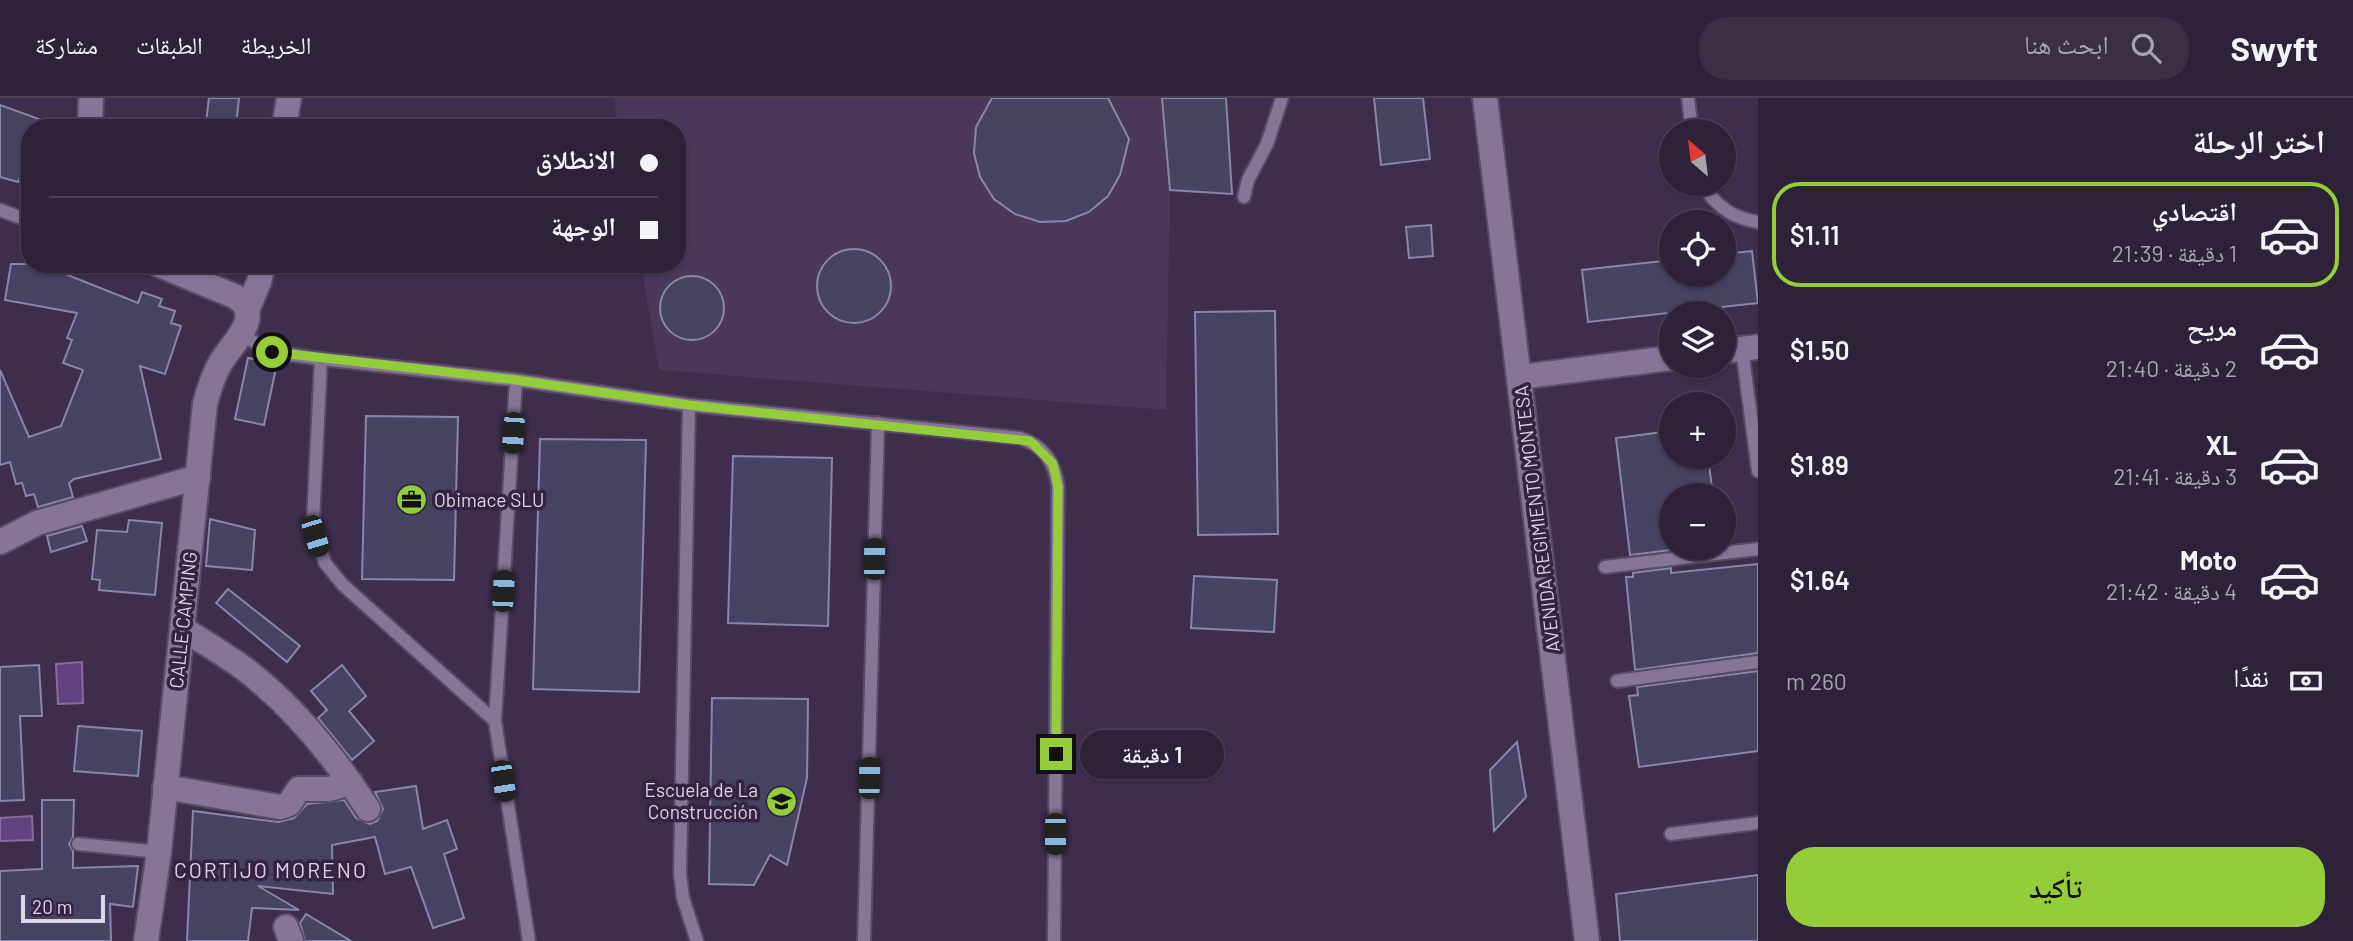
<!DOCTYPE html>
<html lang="ar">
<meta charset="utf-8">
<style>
body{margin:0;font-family:Barlow,"Noto Naskh Arabic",sans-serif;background:#3a2f43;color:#f1f3f6;direction:rtl;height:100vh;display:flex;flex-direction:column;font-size:26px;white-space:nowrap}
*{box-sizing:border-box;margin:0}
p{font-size:23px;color:#a7a4ae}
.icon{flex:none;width:38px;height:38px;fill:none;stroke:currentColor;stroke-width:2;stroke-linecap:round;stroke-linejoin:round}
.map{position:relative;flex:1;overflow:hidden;direction:ltr}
.side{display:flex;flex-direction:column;background:#2e2238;width:595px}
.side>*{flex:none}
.guide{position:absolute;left:21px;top:21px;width:665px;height:154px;border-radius:28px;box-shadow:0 2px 5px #0004,0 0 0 2px #493f53;direction:rtl;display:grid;align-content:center;height:154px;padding:0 28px;background:#2e2238}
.needle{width:46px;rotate:332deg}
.tools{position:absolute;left:1659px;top:21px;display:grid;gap:14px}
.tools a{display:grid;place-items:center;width:77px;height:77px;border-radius:50%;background:#2e2238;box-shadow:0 2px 5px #0004,0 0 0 2px #493f53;font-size:35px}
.scale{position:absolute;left:21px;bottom:18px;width:84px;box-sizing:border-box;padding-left:7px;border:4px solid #ddd4e7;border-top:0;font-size:19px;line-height:24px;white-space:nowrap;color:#ddd4e7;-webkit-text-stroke:5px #342441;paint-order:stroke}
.end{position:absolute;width:32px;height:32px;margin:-16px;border:9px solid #95cc3a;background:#111;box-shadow:0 0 0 4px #111}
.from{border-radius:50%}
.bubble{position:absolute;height:49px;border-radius:24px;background:#2e2238;box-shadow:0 2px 5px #0004,0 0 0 2px #493f53;font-size:23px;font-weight:600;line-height:49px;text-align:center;direction:rtl}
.car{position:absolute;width:21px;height:42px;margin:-21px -10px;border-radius:9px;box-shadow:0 0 5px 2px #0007;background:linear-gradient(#222 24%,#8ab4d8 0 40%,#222 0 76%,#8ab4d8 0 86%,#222 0)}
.guide b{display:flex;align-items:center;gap:24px;height:66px;font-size:26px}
.guide b+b{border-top:2px solid #493f53}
.guide i{width:18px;height:18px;background:#f1f3f6}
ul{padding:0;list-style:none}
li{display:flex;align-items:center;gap:21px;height:105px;margin:0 14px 10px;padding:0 14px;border:4px solid transparent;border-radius:28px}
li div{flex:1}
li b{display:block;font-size:26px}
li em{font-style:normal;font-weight:600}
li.active{border-color:#95cc3a}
li>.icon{width:63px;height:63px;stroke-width:1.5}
h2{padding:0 28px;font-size:32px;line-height:84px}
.pay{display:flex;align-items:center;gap:18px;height:77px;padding:0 28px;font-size:26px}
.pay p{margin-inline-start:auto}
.button{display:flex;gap:14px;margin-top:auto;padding:14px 28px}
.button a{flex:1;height:80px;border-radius:28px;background:#95cc3a;color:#111;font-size:28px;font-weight:600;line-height:80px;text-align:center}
header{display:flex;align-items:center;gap:42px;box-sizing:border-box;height:98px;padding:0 35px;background:#2e2238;border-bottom:2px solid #493f53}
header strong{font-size:33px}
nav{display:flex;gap:38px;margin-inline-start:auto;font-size:24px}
.search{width:490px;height:63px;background:#3a2f43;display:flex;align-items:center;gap:18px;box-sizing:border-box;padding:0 24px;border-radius:28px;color:#a7a4ae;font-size:26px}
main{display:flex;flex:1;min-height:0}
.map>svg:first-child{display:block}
.built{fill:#4a375a}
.water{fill:#644180;stroke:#886d9f;stroke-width:2}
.building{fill:#454262;stroke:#8886aa;stroke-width:2}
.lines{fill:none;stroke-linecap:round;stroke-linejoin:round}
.service-casing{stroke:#594b64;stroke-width:16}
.minor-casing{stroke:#594b64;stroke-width:28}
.service{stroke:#867596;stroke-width:12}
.minor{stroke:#867596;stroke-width:24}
.route{stroke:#95cc3a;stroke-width:9}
.labels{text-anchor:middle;stroke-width:7;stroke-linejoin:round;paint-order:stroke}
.poi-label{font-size:19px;fill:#ddd4e7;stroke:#342441;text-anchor:start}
.street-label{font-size:19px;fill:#ddd4e7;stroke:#342441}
.neighbourhood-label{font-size:21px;letter-spacing:2px;fill:#e0cef2;stroke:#342441}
</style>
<header>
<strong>Swyft</strong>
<div class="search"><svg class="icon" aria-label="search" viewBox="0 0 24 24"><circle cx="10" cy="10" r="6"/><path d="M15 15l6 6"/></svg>ابحث هنا</div>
<nav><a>الخريطة</a><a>الطبقات</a><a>مشاركة</a></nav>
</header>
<main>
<section class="side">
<h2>اختر الرحلة</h2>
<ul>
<li class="active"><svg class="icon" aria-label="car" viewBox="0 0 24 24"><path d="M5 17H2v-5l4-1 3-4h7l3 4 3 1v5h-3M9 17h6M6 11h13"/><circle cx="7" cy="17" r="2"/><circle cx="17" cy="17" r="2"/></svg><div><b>اقتصادي</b><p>1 دقيقة · 21:39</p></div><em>$1.11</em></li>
<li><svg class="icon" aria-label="car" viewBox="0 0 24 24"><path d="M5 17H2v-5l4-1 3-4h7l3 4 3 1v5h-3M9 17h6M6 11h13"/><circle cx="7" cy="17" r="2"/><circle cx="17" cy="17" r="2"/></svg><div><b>مريح</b><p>2 دقيقة · 21:40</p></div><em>$1.50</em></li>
<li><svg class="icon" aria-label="car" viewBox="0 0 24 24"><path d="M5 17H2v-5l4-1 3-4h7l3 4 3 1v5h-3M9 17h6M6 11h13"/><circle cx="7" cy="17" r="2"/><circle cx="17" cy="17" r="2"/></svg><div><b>XL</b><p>3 دقيقة · 21:41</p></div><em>$1.89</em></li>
<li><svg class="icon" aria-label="car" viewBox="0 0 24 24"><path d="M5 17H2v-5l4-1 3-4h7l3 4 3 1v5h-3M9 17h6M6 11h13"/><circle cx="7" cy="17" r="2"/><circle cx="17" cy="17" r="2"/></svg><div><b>Moto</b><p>4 دقيقة · 21:42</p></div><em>$1.64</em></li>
</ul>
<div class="pay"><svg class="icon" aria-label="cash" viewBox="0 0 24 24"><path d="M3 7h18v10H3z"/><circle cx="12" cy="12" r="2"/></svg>نقدًا<p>260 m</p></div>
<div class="button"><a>تأكيد</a></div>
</section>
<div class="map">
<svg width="1758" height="843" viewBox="0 0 1758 843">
<rect width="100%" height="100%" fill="#3e2e4b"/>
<!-- built -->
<polygon class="built" points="614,0 1162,0 1170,92 1166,312 659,272 641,166 677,166 677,30 618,30"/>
<!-- water -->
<g class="water">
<polygon points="82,564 83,605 58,606 56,566"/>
<polygon points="32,718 33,742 0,743 0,720"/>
</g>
<!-- building -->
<g class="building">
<polygon points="209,0 239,0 236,28 206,24"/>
<polygon points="992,0 1108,0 1129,41 1120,77 1108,98 1089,114 1066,123 1040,124 1015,116 994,101 980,79 974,55 976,29"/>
<polygon points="1162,0 1226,0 1232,96 1170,92"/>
<polygon points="1374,0 1423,0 1430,61 1381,67"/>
<polygon points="0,7 39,21 36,30 30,30 30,48 18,84 0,79"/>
<polygon points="1431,127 1433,158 1409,160 1406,129"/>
<circle cx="854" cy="188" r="37"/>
<polygon points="1752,153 1758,205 1588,224 1582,172 1671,162 1671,177 1724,177 1724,156"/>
<polygon points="11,166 40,166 138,205 142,194 162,201 159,208 175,213 171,225 181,228 165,276 140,268 161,361 74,381 69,385 73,399 38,409 34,396 26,398 22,385 16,386 10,364 0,367 0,272 29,339 61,328 83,272 63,265 72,242 67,240 77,215 5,202"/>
<circle cx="692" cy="210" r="32"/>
<polygon points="1275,213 1278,436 1198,437 1195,214"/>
<polygon points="248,260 277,265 264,327 235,321"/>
<polygon points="366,318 458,319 454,482 362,481"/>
<polygon points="1671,333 1671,359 1708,359 1713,397 1671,397 1671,452 1630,457 1616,340"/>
<polygon points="540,341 646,342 639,594 533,591"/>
<polygon points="733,358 832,360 828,528 728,525"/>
<polygon points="210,421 255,432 252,472 206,468"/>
<polygon points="129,422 162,425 155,497 99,492 100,482 92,481 97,432 127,434"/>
<polygon points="82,428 87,443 51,454 47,438"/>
<polygon points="1758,466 1758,555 1635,572 1626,479 1633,479 1633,475 1671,470 1671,475"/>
<polygon points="1194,478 1277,482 1274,534 1191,530"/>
<polygon points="228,491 300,548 287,564 216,505"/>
<polygon points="39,567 42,618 20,618 24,702 0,703 0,569"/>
<polygon points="342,567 366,598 349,613 374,643 352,662 318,620 327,612 311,593"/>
<polygon points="1758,573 1758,653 1639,669 1629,598 1638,597 1637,589"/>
<polygon points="712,600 808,601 807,680 787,767 770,757 754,787 709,786"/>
<polygon points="78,628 142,633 138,678 74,673"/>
<polygon points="1517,644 1526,699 1494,733 1490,672"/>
<polygon points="416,688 423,731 447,722 457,751 444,756 464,820 433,830 411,769 385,776 375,739 332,747 333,796 258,788 299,812 252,810 248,843 187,843 193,713 278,724 294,720 307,706 344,702 356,720 370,726 377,723 383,711 375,694"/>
<polygon points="42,702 74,702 73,739 69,746 73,753 73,770 138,768 133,809 110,806 111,843 0,843 0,773 42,771"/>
<polygon points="1758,777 1758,843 1620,843 1616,796"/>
<polygon points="306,816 351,843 305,843 300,825"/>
</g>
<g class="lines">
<defs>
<g id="service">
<polyline points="1688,0 1692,33"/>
<path d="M1702,86c14,22 30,34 56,38"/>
<polyline points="1244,99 1248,82 1267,46 1282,0"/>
<polyline points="0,112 30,123"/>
<path d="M242,237l30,17 49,7 195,21 173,25 331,33c24,8 35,24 38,49l-4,454"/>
<polyline points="1742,251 1758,373"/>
<polyline points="321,261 313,423 325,465 343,487 495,623"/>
<polyline points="516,282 495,623 529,843"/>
<polyline points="689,307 680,775 683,800 697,843"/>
<polyline points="1605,469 1758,451"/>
<polyline points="1617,583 1758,564"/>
<polyline points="1671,736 1758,725"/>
<polyline points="78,746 159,754"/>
<polyline points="864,843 878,325"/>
</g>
<g id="minor">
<polyline points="1485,0 1587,843"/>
<polyline points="90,30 91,0"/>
<polyline points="284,30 289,0"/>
<polyline points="247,212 259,184 263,166"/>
<polyline points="1724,253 1758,249"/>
<polyline points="1520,279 1671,260"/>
<polyline points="0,444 37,425 198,379"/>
<path d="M182,530c21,14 44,27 64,42 48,37 89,88 122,139"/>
<polyline points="165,689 280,709 289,706 299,691 329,691 351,685"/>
<polyline points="286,829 291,843"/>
<path d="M146,843l13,-89 46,-448c4,-15 8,-29 16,-42 12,-20 45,-47 13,-66l-77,-32"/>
</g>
</defs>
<!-- service casing -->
<use href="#service" class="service-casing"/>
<!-- minor casing -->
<use href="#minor" class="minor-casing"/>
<!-- service -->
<use href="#service" class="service"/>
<!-- minor -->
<use href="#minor" class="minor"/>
</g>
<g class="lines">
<!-- route -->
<polyline class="route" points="272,254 516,282 689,307 1030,343 1053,366 1058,389 1056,656"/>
</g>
<!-- icons -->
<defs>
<symbol id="office-disc" viewBox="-11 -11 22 22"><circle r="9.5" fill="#95cc3a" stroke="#342441"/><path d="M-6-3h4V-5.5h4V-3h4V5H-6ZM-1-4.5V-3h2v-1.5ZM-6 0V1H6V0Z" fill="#111"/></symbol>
<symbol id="school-disc" viewBox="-11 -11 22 22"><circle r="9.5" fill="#95cc3a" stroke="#342441"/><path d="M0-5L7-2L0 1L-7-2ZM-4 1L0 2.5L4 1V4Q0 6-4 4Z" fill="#111"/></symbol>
</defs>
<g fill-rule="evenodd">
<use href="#office-disc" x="394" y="384" width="35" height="35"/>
<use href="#school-disc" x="764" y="686" width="35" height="35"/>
</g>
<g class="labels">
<!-- poi labels -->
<g class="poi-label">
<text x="434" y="409">Obimace SLU</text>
<text x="758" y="699" text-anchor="end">Escuela de La<tspan x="758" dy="22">Construcción</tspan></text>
</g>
<!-- street labels -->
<g class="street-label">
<text transform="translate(1537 421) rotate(-97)" y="7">AVENIDA REGIMIENTO MONTESA</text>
<text transform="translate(183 522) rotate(-84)" y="7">CALLE CAMPING</text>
</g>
<!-- neighbourhood labels -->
<g class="neighbourhood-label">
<text x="271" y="780">CORTIJO MORENO</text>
</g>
</g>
</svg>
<div class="tools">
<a><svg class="needle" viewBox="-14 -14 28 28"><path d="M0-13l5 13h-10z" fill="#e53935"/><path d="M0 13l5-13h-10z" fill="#a7a4ae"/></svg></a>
<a><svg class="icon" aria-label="locate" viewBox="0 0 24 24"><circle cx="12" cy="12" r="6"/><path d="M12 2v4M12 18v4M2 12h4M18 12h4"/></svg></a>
<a><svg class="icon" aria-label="layers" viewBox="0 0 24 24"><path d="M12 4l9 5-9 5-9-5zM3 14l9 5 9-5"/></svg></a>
<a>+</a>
<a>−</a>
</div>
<div class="scale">20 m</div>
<i class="end from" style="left:272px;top:254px"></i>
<i class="end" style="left:1056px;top:656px"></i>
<div class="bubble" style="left:1080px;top:632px;width:144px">1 دقيقة</div>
<i class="car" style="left:513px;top:335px;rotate:184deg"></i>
<i class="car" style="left:315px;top:438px;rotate:163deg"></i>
<i class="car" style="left:874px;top:461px;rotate:1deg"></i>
<i class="car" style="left:503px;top:493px;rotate:3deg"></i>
<i class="car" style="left:869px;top:680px;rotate:1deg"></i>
<i class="car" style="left:503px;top:683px;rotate:171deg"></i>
<i class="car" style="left:1055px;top:736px;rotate:180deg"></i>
<div class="guide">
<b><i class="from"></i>الانطلاق</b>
<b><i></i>الوجهة</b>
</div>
</div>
</main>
